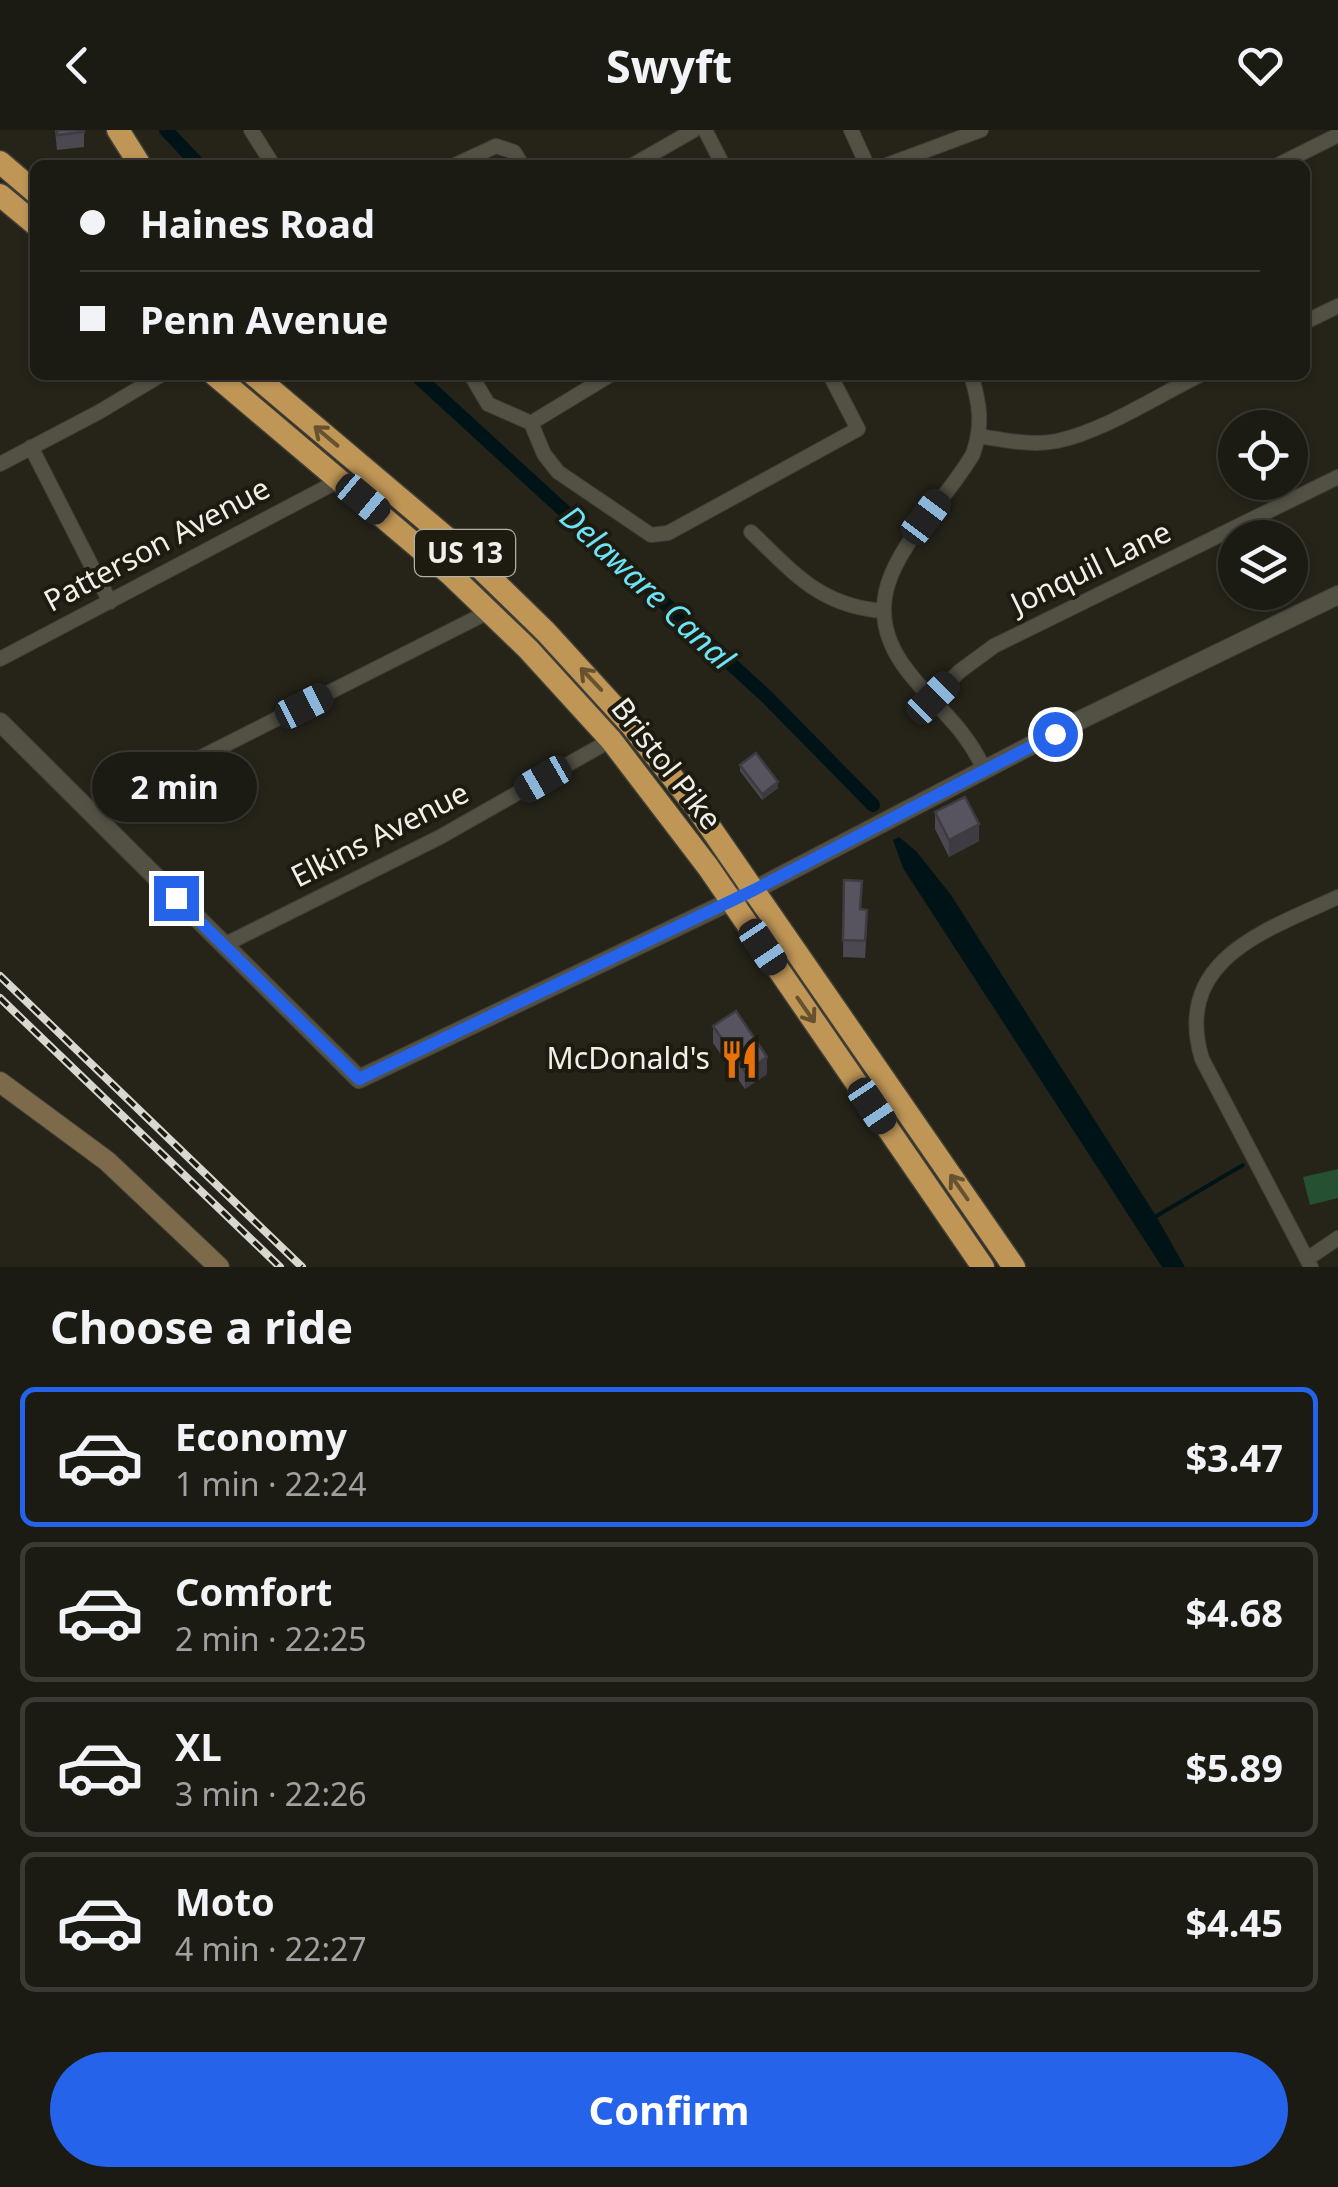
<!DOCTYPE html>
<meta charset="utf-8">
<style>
body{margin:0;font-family:"Noto Sans",sans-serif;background:#292821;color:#f1f3f6;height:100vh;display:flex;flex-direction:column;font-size:38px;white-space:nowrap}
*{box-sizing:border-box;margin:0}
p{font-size:32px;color:#a0a1a0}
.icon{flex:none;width:55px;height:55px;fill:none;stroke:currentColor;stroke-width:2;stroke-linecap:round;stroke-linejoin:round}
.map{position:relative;height:1137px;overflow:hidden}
.details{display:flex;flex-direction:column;background:#1c1b13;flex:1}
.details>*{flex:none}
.banner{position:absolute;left:30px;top:30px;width:1280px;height:220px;border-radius:15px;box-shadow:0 2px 8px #0004,0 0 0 2px #3a3933;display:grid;align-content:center;height:220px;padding:0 50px;background:#1c1b13}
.controls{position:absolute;left:1218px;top:280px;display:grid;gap:20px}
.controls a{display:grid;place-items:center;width:90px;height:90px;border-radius:50%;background:#1c1b13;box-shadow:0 2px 8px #0004,0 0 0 2px #3a3933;font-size:50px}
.end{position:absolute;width:45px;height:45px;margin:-22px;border:12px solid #2563eb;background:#fff;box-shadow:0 0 0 5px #fff}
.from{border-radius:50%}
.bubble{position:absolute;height:70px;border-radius:35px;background:#1c1b13;box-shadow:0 2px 8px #0004,0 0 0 2px #3a3933;font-size:32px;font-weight:700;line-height:70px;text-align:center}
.car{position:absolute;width:30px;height:60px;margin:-30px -15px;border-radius:12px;box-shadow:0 0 8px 2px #0007;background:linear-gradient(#222 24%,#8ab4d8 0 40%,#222 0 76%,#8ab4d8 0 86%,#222 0)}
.banner b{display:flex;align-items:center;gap:35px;height:95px;font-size:38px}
.banner b+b{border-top:2px solid #3a3933}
.banner i{width:25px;height:25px;background:#f1f3f6}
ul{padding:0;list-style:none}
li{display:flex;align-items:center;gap:30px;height:140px;margin:0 20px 15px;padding:0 30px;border:5px solid #3a3933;border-radius:15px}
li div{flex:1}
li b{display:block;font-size:38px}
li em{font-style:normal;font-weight:700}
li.on{border-color:#2563eb}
li>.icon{width:90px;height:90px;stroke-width:1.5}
h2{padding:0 50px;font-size:45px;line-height:120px}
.action{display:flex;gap:20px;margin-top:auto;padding:20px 50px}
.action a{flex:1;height:115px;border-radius:60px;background:#2563eb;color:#fff;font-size:40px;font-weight:700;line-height:115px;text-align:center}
header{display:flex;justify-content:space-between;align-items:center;height:130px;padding:0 50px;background:#1c1b13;font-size:45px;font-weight:700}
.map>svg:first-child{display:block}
.park{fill:#255032}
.water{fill:#001418}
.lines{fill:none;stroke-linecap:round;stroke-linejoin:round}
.stream{stroke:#001418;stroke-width:4}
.canal{stroke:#001418;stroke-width:14}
.minor-casing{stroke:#403f37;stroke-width:16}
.tertiary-casing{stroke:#403f37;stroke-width:20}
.secondary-casing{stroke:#403f37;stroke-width:22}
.trunk-casing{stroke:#403f37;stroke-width:25}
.minor{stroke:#535044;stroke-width:14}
.tertiary{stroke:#535044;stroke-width:18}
.secondary{stroke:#7c6a4b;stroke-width:20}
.trunk{stroke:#c09657;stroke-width:22}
.rail-casing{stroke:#d8d7d0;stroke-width:8}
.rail{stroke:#1d1a10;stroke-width:4;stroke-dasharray:11;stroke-linecap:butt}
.wall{fill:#4c4852}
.shaded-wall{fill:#3e3b42}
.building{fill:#58545f;stroke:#3e3b42;stroke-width:2.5}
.oneway{stroke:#665230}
.route{stroke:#2563eb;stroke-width:12}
.labels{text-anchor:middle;stroke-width:8;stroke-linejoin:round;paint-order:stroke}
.shield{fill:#1d1a10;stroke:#b1afa7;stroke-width:2.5}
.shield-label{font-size:28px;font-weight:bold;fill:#f0efe8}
.street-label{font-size:30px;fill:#f0efe8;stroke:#1d1a10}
.poi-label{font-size:30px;fill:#f0efe8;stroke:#1d1a10;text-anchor:end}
.water-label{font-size:32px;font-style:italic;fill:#6ce4f8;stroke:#1d1a10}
</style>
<header><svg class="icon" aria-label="back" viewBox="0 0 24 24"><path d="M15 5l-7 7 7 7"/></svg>Swyft<svg class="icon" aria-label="heart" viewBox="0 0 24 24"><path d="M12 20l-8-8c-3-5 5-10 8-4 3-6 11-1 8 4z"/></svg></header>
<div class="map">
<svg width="1338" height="1137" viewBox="0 0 1338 1137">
<rect width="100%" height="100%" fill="#262419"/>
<!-- park -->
<polygon class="park" points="1338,1039 1338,1068 1310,1075 1303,1047"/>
<!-- water -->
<polygon class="water" points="899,707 916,721 951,765 1156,1086 1185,1137 1162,1137 903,738 893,710"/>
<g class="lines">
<!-- stream -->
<polyline class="stream" points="1153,1088 1243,1035"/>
<!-- canal -->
<g class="canal">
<polyline points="166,0 199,35"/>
<polyline points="416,245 767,567 873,675"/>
</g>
<defs>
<g id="minor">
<polyline points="251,0 273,35"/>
<polyline points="705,0 723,35"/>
<polyline points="851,0 867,35"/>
<polyline points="455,35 496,16 514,22 522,35"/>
<polyline points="633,35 694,0"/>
<polyline points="887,35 981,0"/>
<polyline points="1278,35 1338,5"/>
<polyline points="1305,192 1338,176"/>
<polyline points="471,245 488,274 531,293"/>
<polyline points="610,245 531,293 544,324 558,342 651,405 668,403 858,299 830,245"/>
<path d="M971,245c9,29 12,50 2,79 -42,72 -134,133 -63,220 29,37 53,50 75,97"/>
<path d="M979,306c25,4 53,10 78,5 47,-10 100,-45 143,-66"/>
<polyline points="31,317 110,472"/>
<polyline points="0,334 99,282 161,245"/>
<path d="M751,402c43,41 69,74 132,79"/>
<polyline points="0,529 340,350"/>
<polyline points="933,567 960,541 994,516 1338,347"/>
<polyline points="95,687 142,657 490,481"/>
<polyline points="224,815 440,707 611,610"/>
<polyline points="1307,1129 1338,1108"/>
<path d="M1311,1137l-109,-208c-30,-100 65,-129 136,-162"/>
</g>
<polyline id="tertiary" points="0,592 359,949 754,760 1074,593 1338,465"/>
<polyline id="secondary" points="0,952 107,1031 219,1137"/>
<g id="trunk">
<polyline points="118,0 140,35"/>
<polyline points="0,32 35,62"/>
<polyline points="0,65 35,94"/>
<polyline points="215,245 450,444 528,519 611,610 708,737 983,1137"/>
<polyline points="254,245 467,425 546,502 630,594 696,677 1014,1137"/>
</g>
</defs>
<!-- minor casing -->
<use href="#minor" class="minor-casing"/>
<!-- tertiary casing -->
<use href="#tertiary" class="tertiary-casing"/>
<!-- secondary casing -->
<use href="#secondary" class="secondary-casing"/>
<!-- trunk casing -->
<use href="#trunk" class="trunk-casing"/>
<!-- minor -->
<use href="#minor" class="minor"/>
<!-- tertiary -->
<use href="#tertiary" class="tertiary"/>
<!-- secondary -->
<use href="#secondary" class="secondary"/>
<!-- trunk -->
<use href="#trunk" class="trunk"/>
<defs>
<g id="rail">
<polyline points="0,846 302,1137"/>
<polyline points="0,868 280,1137"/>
</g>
</defs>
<!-- rail casing -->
<use href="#rail" class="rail-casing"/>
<!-- rail -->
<use href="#rail" class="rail"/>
</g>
<!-- wall -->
<g class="wall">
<polygon points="55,0 84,0 84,17 57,20"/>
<polygon points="740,635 778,658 762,670 740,641"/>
<polygon points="935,682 979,711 949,727 935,699"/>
<polygon points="844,750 862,779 867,796 865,828 843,827"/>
<polygon points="713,896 767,944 745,959 713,913"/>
</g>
<!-- shaded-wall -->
<g class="shaded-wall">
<polygon points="778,652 778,658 762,670 762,664"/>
<polygon points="979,694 979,711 949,727 949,710"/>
<polygon points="767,927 767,944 745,959 745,942"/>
</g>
<!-- building -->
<g class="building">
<polygon points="57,0 84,0 84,2 57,5"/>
<polygon points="756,623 778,652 762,664 740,635"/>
<polygon points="965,667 979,694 949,710 935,682"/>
<polygon points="844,750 862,751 860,779 867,780 865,811 843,810"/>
<polygon points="736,881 767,927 745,942 713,896"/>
</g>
<!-- one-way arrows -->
<defs><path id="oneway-shaft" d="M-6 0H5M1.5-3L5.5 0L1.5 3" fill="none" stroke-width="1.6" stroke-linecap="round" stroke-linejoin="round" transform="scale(2.5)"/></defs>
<g class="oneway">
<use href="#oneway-shaft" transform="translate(326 306) rotate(-140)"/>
<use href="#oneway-shaft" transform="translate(591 549) rotate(-133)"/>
<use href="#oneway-shaft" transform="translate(806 880) rotate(55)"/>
<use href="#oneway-shaft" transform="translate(959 1057) rotate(-125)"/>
</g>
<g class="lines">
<!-- route -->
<polyline class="route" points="176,768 359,949 754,760 1055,604"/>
</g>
<!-- icons -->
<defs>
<symbol id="restaurant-bare" viewBox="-9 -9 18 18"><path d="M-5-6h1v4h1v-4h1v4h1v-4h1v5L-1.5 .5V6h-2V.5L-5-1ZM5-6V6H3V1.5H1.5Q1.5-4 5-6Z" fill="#e8710a" stroke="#1d1a10" stroke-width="2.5" paint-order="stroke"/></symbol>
</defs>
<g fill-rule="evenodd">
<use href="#restaurant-bare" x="712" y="902" width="55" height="55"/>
</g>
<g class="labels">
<!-- shield labels -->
<rect class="shield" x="415" y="400" width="100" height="46" rx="8"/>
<g class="shield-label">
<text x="465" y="433">US 13</text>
</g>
<!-- street labels -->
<g class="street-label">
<text transform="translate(157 415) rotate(-28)" y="10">Patterson Avenue</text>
<text transform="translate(1091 438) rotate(-26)" y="10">Jonquil Lane</text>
<text transform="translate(666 634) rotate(52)" y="10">Bristol Pike</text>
<text transform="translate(380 705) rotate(-27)" y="10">Elkins Avenue</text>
</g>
<!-- poi labels -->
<g class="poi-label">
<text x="710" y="939">McDonald's</text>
</g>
<!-- water labels -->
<g class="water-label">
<text transform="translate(647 458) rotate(43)" y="11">Delaware Canal</text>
</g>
</g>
</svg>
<div class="controls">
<a><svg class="icon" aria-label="locate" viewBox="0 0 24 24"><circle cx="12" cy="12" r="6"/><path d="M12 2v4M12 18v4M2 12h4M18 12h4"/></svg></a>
<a><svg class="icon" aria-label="layers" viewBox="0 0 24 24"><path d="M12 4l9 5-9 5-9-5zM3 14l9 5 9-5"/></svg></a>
</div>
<i class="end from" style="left:1055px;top:604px"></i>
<i class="end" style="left:176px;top:768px"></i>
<div class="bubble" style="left:92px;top:622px;width:165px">2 min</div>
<i class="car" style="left:363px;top:369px;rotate:130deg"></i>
<i class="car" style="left:926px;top:387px;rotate:37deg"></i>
<i class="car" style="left:933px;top:568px;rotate:45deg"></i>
<i class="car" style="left:304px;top:576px;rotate:63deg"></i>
<i class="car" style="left:543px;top:649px;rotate:240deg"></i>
<i class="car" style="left:763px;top:817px;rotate:146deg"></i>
<i class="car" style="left:872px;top:976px;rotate:146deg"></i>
<div class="banner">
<b><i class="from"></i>Haines Road</b>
<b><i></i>Penn Avenue</b>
</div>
</div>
<section class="details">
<h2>Choose a ride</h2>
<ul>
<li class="on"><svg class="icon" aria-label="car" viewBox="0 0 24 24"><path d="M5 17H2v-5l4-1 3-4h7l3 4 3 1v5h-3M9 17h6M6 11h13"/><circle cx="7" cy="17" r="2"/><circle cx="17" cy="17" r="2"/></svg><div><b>Economy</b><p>1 min · 22:24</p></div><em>$3.47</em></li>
<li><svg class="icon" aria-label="car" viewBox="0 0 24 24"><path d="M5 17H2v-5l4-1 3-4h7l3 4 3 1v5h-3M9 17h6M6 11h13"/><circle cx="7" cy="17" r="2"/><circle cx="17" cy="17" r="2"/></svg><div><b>Comfort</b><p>2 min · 22:25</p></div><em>$4.68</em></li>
<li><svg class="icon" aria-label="car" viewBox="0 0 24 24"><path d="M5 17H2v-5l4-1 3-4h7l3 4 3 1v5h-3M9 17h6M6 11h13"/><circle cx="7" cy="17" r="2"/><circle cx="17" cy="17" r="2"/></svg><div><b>XL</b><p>3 min · 22:26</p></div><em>$5.89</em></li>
<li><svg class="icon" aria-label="car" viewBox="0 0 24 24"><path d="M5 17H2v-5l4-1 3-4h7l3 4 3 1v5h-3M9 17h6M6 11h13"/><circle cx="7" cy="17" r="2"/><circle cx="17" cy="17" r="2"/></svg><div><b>Moto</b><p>4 min · 22:27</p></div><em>$4.45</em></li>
</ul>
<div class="action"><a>Confirm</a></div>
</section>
